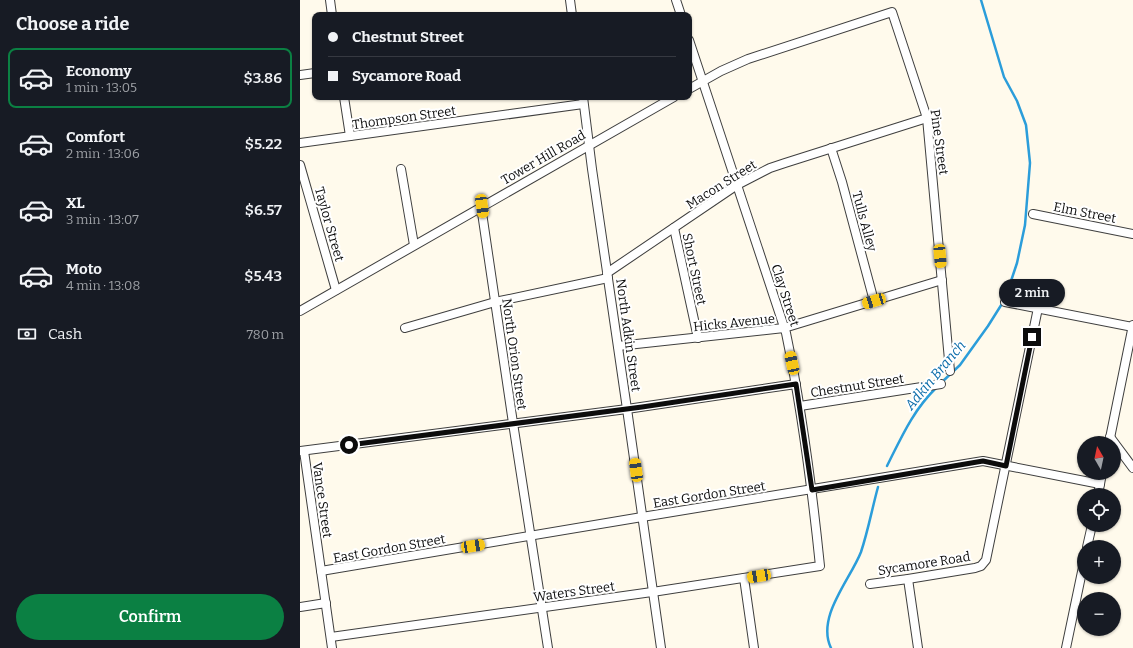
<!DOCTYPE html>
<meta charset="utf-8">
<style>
body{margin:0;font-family:Bitter,serif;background:#242831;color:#f1f3f6;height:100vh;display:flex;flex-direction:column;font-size:15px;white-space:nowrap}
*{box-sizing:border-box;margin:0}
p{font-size:13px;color:#9ea1a6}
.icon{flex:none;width:22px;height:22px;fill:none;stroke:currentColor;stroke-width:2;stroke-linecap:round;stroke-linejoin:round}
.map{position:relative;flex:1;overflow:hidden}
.panel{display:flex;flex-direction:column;background:#171b24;width:300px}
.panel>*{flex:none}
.hud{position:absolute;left:12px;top:12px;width:380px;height:88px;border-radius:8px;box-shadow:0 1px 3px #0004;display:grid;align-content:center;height:88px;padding:0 16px;background:#171b24}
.needle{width:26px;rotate:351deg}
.fabs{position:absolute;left:777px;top:436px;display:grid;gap:8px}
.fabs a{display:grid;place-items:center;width:44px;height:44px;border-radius:50%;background:#171b24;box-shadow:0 1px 3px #0004;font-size:20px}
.end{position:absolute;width:18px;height:18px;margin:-9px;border:5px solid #0c0c0c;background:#fff;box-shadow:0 0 0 2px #fff}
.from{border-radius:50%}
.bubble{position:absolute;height:28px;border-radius:14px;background:#171b24;box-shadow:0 1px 3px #0004;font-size:13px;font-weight:600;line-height:28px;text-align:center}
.car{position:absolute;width:12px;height:24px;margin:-12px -6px;border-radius:5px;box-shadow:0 0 3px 1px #0007;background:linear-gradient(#f5c518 24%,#345 0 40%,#f5c518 0 76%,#345 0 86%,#f5c518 0)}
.hud b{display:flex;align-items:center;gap:14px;height:38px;font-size:15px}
.hud b+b{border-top:1px solid #363941}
.hud i{width:10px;height:10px;background:#f1f3f6}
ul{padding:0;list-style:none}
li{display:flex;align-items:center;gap:12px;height:60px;margin:0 8px 6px;padding:0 8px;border:2px solid transparent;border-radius:8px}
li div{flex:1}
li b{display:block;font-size:15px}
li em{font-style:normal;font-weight:600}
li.selected{border-color:#0b8043}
li>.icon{width:36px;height:36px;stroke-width:1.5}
h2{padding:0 16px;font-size:18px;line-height:48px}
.pay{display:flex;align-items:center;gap:10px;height:44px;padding:0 16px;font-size:15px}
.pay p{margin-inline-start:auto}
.action{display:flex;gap:8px;margin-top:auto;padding:8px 16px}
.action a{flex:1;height:46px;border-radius:24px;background:#0b8043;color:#fff;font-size:16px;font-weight:600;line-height:46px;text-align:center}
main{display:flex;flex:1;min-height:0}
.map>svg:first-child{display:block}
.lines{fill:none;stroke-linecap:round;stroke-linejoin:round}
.stream{stroke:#2b9dda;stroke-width:2.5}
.minor-casing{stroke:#3f3f3f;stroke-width:10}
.minor{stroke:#fff;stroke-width:8}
.route{stroke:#0c0c0c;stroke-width:5}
.labels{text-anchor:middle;stroke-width:4;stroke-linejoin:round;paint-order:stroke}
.street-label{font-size:13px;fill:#0c0c0c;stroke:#fff}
.water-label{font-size:14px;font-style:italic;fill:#0b6ca9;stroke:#fff}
</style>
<main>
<section class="panel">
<h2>Choose a ride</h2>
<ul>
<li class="selected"><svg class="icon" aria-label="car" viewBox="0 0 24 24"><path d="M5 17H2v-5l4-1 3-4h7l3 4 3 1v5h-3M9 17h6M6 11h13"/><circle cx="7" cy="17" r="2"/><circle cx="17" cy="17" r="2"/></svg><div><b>Economy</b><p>1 min · 13:05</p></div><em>$3.86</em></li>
<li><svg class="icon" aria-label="car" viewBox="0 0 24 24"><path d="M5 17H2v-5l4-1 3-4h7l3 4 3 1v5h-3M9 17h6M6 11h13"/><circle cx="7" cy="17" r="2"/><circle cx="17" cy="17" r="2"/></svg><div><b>Comfort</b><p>2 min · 13:06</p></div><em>$5.22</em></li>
<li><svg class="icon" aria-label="car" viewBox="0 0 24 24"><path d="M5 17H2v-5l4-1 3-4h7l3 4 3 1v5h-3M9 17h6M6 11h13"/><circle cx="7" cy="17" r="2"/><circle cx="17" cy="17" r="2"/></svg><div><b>XL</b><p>3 min · 13:07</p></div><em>$6.57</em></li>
<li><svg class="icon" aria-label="car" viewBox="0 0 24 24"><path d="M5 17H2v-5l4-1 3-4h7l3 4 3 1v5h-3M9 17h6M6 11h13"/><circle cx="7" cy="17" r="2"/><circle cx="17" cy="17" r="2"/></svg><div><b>Moto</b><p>4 min · 13:08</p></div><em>$5.43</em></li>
</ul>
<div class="pay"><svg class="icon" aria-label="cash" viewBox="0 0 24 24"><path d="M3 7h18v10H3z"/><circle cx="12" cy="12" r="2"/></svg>Cash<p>780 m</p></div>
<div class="action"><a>Confirm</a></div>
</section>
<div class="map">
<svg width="833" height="648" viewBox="0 0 833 648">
<rect width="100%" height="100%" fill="#fffaec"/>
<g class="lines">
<!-- stream -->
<g class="stream">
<polyline points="642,382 660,365 688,326 705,299 717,263 725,225 730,163 726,125 717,101 704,77 681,0"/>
<path d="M587,466c14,-28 26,-56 50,-79"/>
<path d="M531,648c-15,-31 19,-68 30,-96 7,-21 11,-43 17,-65"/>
</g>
<defs>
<g id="minor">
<polyline points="30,0 32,15"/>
<polyline points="270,0 272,15"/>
<polyline points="376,0 381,15"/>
<polyline points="0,75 15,73"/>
<polyline points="389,89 421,71 448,59 592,12 627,118 650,371"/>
<polyline points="44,97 50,136"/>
<polyline points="283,97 292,169 327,409 361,648"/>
<polyline points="0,143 283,104"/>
<polyline points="531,148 542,182 574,301"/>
<polyline points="0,165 36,290"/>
<polyline points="101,169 114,245"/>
<polyline points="181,206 213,423 248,648"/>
<polyline points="733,214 833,234"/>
<polyline points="374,228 398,338"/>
<polyline points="307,273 437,185 470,168 485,163 627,118"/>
<polyline points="705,302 833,327"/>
<polyline points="0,311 374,97"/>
<polyline points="105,328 195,302 308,278"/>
<polyline points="318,346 484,328 642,280"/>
<polyline points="500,406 641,384"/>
<polyline points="810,437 833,468"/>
<polyline points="809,443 833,325"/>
<polyline points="0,451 327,409 496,384"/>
<polyline points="4,451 32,648"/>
<polyline points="798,495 802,473"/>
<polyline points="787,547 792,525"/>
<polyline points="21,571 342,517 683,461 800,484"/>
<polyline points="444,578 454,648"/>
<polyline points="608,579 618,648"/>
<polyline points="570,584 608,579 675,568 681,566 686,560 738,308"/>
<polyline points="0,607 26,603"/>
<path d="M31,637l328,-46 161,-25c-8,-78 -18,-156 -34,-233l-97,-293"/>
<polyline points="766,648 784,562"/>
</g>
</defs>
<!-- minor casing -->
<use href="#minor" class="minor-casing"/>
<!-- minor -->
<use href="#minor" class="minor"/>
</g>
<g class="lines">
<!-- route -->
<polyline class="route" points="49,445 342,407 496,384 512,490 683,461 706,466 732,337"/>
</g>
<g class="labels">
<!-- street labels -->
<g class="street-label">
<text transform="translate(104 117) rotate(-8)" y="5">Thompson Street</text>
<text transform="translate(640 142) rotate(82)" y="5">Pine Street</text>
<text transform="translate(243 157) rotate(-30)" y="5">Tower Hill Road</text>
<text transform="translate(421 184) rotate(-32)" y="5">Macon Street</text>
<text transform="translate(785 212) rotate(11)" y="5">Elm Street</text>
<text transform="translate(565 221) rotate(75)" y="5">Tulls Alley</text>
<text transform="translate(30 224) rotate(74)" y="5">Taylor Street</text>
<text transform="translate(395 269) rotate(78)" y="5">Short Street</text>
<text transform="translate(486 295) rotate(72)" y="5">Clay Street</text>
<text transform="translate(434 322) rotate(-6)" y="5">Hicks Avenue</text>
<text transform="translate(329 335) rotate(82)" y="5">North Adkin Street</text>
<text transform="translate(215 354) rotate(82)" y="5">North Orion Street</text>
<text transform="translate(557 385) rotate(-9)" y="5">Chestnut Street</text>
<text transform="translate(409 494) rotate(-9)" y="5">East Gordon Street</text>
<text transform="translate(23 500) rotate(82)" y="5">Vance Street</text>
<text transform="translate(89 548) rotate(-10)" y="5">East Gordon Street</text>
<text transform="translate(624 563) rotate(-9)" y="5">Sycamore Road</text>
<text transform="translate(274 591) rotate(-8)" y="5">Waters Street</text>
</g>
<!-- water labels -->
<g class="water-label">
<text transform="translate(635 375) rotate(-50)" y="5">Adkin Branch</text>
</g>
</g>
</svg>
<div class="fabs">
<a><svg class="needle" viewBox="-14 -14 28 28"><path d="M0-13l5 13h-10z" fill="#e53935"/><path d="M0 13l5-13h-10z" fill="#9ea1a6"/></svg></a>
<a><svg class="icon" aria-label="locate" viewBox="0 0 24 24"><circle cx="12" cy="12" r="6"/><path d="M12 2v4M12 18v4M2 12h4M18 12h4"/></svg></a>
<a>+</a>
<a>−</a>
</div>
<i class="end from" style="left:49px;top:445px"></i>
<i class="end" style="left:732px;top:337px"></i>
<div class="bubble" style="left:699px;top:279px;width:66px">2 min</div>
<i class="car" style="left:182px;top:206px;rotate:172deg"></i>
<i class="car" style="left:640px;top:256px;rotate:175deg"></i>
<i class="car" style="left:574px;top:301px;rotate:253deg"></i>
<i class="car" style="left:492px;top:363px;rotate:348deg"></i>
<i class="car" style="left:336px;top:470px;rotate:352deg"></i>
<i class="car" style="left:173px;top:546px;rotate:81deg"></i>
<i class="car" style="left:459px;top:576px;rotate:261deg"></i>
<div class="hud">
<b><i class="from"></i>Chestnut Street</b>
<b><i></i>Sycamore Road</b>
</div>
</div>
</main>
